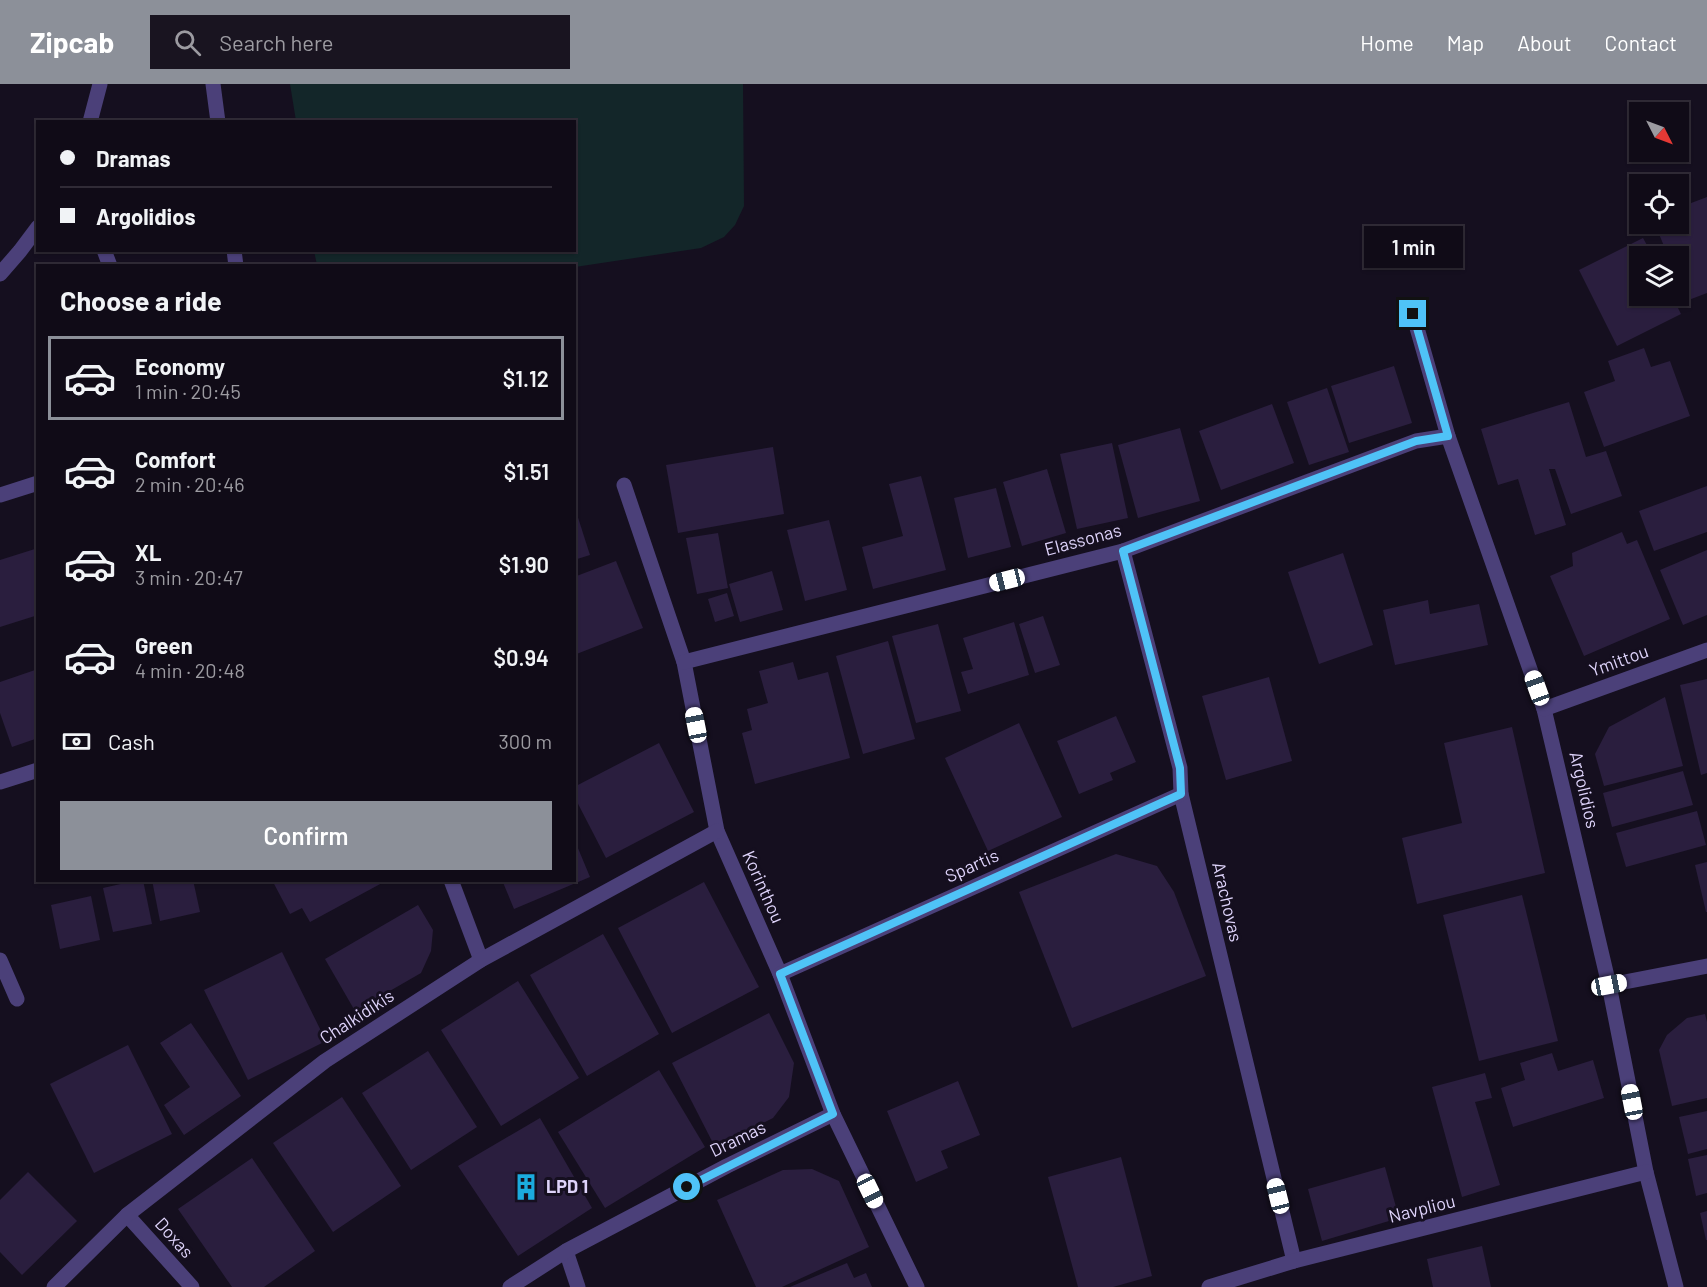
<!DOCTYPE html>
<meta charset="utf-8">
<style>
body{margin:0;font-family:Barlow,sans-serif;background:#191420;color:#f1f3f6;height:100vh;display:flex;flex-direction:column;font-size:22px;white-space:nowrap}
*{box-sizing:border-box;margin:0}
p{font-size:20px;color:#9c9ba1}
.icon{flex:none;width:33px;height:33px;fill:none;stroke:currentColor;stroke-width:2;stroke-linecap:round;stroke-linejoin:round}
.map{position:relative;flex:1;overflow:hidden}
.drawer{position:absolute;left:36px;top:180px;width:540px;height:618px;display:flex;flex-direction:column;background:#100b17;border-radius:0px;box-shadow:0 2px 4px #0004,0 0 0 2px #302b36}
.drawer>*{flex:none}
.hud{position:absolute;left:36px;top:36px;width:540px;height:132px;border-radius:0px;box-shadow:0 2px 4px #0004,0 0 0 2px #302b36;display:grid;align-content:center;height:132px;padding:0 24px;background:#100b17}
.needle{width:39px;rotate:132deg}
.tools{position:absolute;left:1629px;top:18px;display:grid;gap:12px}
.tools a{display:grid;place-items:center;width:60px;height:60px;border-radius:0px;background:#100b17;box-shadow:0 2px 4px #0004,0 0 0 2px #302b36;font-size:30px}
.end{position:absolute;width:27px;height:27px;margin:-14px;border:8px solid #4fc3f7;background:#111;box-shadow:0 0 0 3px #111}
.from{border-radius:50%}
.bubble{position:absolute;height:42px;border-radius:0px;background:#100b17;box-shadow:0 2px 4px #0004,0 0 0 2px #302b36;font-size:20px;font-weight:600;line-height:42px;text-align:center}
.car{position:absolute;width:18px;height:36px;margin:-18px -9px;border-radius:8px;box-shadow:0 0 4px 2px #0007;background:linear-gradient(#fff 24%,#345 0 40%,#fff 0 76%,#345 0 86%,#fff 0)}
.hud b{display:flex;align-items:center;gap:21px;height:57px;font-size:22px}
.hud b+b{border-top:2px solid #302b36}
.hud i{width:15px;height:15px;background:#f1f3f6}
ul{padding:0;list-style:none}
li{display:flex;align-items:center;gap:18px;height:84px;margin:0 12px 9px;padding:0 12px;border:3px solid transparent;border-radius:0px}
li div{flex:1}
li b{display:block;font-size:22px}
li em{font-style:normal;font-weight:600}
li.active{border-color:#8c9099}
li>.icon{width:54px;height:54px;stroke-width:1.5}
h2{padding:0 24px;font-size:27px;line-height:72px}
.pay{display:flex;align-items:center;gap:15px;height:66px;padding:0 24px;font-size:22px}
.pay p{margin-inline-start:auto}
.action{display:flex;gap:12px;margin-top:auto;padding:12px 24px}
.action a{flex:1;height:69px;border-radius:0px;background:#8c9099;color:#fff;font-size:24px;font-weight:600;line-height:69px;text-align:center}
header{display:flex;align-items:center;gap:36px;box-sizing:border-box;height:84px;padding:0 30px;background:#8c9099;color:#fff}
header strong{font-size:28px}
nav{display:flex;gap:33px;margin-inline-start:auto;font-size:21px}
.search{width:420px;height:54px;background:#191420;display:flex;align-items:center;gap:15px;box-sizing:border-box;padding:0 21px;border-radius:0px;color:#9c9ba1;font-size:22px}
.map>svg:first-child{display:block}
.green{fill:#132629}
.building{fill:#2a1e3e}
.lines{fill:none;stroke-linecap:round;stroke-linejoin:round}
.minor{stroke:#4b4079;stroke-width:15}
.route{stroke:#4fc3f7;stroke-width:8}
.labels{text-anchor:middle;stroke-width:6;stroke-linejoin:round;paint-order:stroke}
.street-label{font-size:18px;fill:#ded3fa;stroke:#150f1f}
.poi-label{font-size:18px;font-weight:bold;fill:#ded3fa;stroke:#150f1f;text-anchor:start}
</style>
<header>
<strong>Zipcab</strong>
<div class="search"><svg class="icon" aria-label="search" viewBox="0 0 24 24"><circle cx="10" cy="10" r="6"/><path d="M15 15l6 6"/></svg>Search here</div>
<nav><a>Home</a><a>Map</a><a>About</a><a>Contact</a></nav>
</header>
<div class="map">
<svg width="1707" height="1203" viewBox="0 0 1707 1203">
<rect width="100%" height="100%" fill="#150f1f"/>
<!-- green -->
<polygon class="green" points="290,0 743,0 744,122 735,141 724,153 701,164 575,183 317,181 314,167 574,166 574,38 296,37"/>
<!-- building -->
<g class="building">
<polygon points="1707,113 1707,209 1686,217 1678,198 1678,172 1668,172 1655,140 1678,140 1678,124"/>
<polygon points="1643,154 1653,172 1640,172 1640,212 1672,212 1681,230 1617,262 1579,186"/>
<polygon points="1644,264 1651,283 1670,277 1690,332 1604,363 1584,308 1615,297 1608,277"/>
<polygon points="1394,282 1412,339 1349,359 1331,302"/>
<polygon points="1327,304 1349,368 1309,381 1287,318"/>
<polygon points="1569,318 1586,373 1606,367 1622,412 1571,430 1555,385 1549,385 1566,441 1535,451 1518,395 1498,401 1481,345"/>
<polygon points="1272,320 1294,379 1221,406 1199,347"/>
<polygon points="1180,344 1200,417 1138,434 1118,361"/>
<polygon points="1112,359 1128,434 1077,445 1060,370"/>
<polygon points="773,363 784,430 678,449 666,381"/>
<polygon points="1047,385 1066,449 1022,462 1003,398"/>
<polygon points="921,392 946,486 873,505 862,463 903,452 889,400"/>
<polygon points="1707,402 1707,448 1654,467 1639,427"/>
<polygon points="996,404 1011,463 968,474 954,414"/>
<polygon points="574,421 590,471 574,476"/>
<polygon points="829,436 847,506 805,517 787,446"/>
<polygon points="1622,448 1627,460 1637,456 1670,535 1584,572 1550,492 1573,482 1572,469"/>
<polygon points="718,449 728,504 697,510 686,454"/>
<polygon points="38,464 38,531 0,543 0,476"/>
<polygon points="1707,466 1707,531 1683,541 1660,486"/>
<polygon points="1343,469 1373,561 1319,580 1288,488"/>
<polygon points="616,477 643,544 574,571 574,493"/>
<polygon points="772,487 783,526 740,538 729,500"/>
<polygon points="727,509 734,532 715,538 708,515"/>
<polygon points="1428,516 1430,530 1479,520 1488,561 1395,581 1383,526"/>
<polygon points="1043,532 1060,581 1035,589 1019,540"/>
<polygon points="1014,538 1029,591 968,610 961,588 973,585 963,554"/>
<polygon points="938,540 961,627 916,639 892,552"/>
<polygon points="888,557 915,655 863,670 836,572"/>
<polygon points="793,578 798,596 828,588 850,674 755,700 742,649 752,646 747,625 768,619 759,587"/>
<polygon points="38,585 38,654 12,663 0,629 0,598"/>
<polygon points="1269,593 1292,677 1226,696 1202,612"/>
<polygon points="1707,595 1707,689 1701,691 1680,601"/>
<polygon points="1665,613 1683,682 1604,702 1595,670 1609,643"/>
<polygon points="1116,632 1136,678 1110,689 1113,696 1079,710 1057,657"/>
<polygon points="1019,639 1062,733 988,767 945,674"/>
<polygon points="1512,643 1545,789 1417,820 1402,754 1462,739 1444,659"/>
<polygon points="659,659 694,728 606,774 574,712 574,703"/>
<polygon points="1683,687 1693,721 1612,743 1603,709"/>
<polygon points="1697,727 1706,761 1626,783 1616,749"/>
<polygon points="575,757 590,793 514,825 502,796 574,796"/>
<polygon points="1116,770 1157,782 1174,808 1206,892 1072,944 1019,808"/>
<polygon points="1707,778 1707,828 1706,828 1695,781"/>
<polygon points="138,796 143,796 152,840 113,848 103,804"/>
<polygon points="152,796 193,796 200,828 160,837"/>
<polygon points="272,796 380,796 382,799 310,838 302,824 290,830"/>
<polygon points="704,798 759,903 672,949 618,844"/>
<polygon points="1522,811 1558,957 1479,977 1443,831"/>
<polygon points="91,812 100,856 60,865 51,821"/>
<polygon points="418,821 433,846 431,867 421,889 355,927 325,875"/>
<polygon points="603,850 659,950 587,992 530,891"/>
<polygon points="282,868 326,957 248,996 204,906"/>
<polygon points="518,897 579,994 501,1042 441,946"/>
<polygon points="769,929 794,979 789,1013 773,1034 715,1063 672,979"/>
<polygon points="1705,930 1707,938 1707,1014 1672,1022 1659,966 1667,951 1687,934"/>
<polygon points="191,939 241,1012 184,1051 164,1021 190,1003 160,959"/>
<polygon points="128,961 172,1050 94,1089 50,1000"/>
<polygon points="428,967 477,1043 411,1086 362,1009"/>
<polygon points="1552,969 1558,987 1593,976 1604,1014 1513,1043 1501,1004 1525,996 1520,979"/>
<polygon points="659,986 705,1063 605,1124 558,1048"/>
<polygon points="1485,989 1492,1014 1475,1018 1500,1101 1462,1113 1432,1003"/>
<polygon points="958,997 980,1051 941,1067 948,1084 916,1098 887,1027"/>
<polygon points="342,1013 401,1102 333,1148 273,1059"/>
<polygon points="1707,1027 1707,1065 1688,1070 1679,1033"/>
<polygon points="540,1034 592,1124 518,1172 458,1082"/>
<polygon points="1707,1071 1707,1109 1696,1112 1688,1075"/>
<polygon points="1121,1073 1152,1192 1113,1203 1078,1203 1048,1093"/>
<polygon points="252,1074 315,1167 264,1203 232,1203 178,1125"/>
<polygon points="1385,1083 1399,1134 1322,1157 1308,1105"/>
<polygon points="812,1085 839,1097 869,1163 782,1203 756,1203 717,1116 783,1086"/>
<polygon points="28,1088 77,1137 22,1191 0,1168 0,1116"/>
<polygon points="1707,1127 1707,1156 1706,1156 1700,1129"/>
<polygon points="1482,1162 1491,1203 1433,1203 1427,1175"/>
<polygon points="847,1179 854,1194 866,1189 872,1203 790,1203"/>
</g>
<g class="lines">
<!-- minor -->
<g class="minor">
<polyline points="213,0 218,38"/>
<polyline points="90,38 100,0"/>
<polyline points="104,166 110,182"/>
<polyline points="234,166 236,182"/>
<polyline points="0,190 20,167 38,143"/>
<polyline points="1413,230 1448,352 1544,625 1609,901 1646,1088 1676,1203"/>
<polyline points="624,401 684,578 717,747 780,890 833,1030 917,1203"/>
<polyline points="0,411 38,399"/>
<polyline points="1123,467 1180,684 1181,710 1294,1177"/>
<polyline points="684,578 1123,467 1416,357 1448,352"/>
<polyline points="1544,625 1707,566"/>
<polyline points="0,698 38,686"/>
<polyline points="451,796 481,876"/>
<polyline points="0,876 17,915"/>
<polyline points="780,890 1181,710"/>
<polyline points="1609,901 1707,882"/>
<polyline points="127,1131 192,1203"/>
<polyline points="566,1167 578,1203"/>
<polyline points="54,1203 127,1131 325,977 481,876 717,747"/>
<polyline points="510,1203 566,1167 727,1082 833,1030"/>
<polyline points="1209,1203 1294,1177 1646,1088"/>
</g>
</g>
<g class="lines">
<!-- route -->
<polyline class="route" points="687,1103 833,1030 780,890 1181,710 1180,684 1123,467 1416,357 1448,352 1413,230"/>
</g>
<!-- icons -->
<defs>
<symbol id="building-bare" viewBox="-9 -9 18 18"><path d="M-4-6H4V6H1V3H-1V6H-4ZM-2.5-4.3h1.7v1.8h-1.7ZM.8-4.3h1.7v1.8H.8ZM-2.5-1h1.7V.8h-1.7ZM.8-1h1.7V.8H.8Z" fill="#1babde" stroke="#150f1f" stroke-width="2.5" paint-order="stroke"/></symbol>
</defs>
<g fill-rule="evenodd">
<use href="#building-bare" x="507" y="1084" width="38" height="38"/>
</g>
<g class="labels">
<!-- street labels -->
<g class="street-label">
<text transform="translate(1083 456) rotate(-15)" y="6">Elassonas</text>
<text transform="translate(1619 577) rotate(-20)" y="6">Ymittou</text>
<text transform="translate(1584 706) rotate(77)" y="6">Argolidios</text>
<text transform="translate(972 782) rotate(-24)" y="6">Spartis</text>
<text transform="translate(763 803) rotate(66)" y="6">Korinthou</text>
<text transform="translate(1227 818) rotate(77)" y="6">Arachovas</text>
<text transform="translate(357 933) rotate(-33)" y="6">Chalkidikis</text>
<text transform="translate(738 1055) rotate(-26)" y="6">Dramas</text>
<text transform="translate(1422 1125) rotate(-14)" y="6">Navpliou</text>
<text transform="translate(174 1154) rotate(48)" y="6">Doxas</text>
</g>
<!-- poi labels -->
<g class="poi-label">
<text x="546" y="1109">LPD 1</text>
</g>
</g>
</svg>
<div class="tools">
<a><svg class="needle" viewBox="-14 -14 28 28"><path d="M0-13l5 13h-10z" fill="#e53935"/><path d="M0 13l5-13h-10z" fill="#9c9ba1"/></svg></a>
<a><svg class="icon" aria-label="locate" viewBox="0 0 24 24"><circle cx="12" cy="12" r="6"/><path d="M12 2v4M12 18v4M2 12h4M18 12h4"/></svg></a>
<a><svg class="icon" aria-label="layers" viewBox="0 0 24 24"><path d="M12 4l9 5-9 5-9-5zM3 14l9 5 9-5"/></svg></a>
</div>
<i class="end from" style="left:687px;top:1103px"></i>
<i class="end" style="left:1413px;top:230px"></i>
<div class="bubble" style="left:1364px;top:142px;width:99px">1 min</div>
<i class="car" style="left:1007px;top:496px;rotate:256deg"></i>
<i class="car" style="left:1537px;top:604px;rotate:340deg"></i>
<i class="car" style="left:696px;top:641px;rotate:349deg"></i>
<i class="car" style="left:1609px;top:901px;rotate:79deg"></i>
<i class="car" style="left:1632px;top:1018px;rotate:349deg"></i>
<i class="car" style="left:870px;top:1107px;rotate:154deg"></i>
<i class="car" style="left:1278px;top:1112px;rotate:346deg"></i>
<div class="hud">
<b><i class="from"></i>Dramas</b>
<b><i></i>Argolidios</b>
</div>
<section class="drawer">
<h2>Choose a ride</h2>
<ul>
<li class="active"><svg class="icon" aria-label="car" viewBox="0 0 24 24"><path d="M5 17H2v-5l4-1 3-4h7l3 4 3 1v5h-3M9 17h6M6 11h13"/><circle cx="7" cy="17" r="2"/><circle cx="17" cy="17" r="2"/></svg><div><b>Economy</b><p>1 min · 20:45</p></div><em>$1.12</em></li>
<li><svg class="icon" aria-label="car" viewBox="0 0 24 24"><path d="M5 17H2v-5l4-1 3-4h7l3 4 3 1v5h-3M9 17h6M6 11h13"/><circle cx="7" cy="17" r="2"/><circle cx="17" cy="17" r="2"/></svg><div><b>Comfort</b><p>2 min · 20:46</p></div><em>$1.51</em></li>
<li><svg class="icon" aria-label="car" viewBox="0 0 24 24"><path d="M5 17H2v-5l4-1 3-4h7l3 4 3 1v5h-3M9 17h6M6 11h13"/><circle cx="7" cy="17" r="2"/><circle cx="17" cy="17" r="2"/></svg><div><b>XL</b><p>3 min · 20:47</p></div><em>$1.90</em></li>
<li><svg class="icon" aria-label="car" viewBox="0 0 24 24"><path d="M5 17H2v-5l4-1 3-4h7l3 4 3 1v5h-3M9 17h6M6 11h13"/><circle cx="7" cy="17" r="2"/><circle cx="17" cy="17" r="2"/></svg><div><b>Green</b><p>4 min · 20:48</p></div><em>$0.94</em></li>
</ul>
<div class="pay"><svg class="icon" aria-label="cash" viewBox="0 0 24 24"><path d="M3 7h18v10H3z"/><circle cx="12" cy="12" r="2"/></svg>Cash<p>300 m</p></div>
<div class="action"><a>Confirm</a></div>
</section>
</div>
